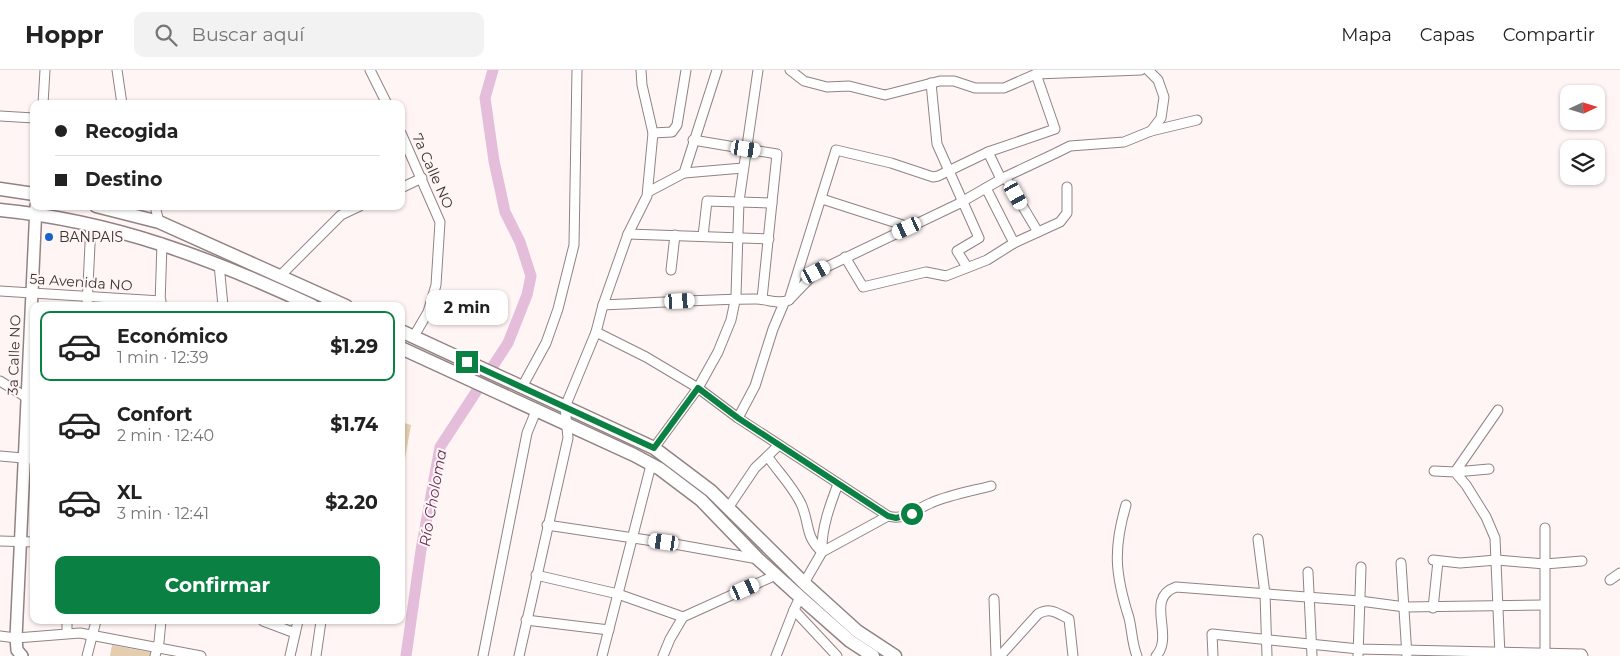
<!DOCTYPE html>
<html lang="es">
<meta charset="utf-8">
<style>
body{margin:0;font-family:Montserrat,sans-serif;background:#f2f2f2;color:#222;height:100vh;display:flex;flex-direction:column;font-size:19px;white-space:nowrap}
*{box-sizing:border-box;margin:0}
p{font-size:16px;color:#767676}
.icon{flex:none;width:28px;height:28px;fill:none;stroke:currentColor;stroke-width:2;stroke-linecap:round;stroke-linejoin:round}
.map{position:relative;flex:1;overflow:hidden}
.sheet{position:absolute;left:30px;top:232px;width:375px;height:322px;display:flex;flex-direction:column;background:#fff;border-radius:10px;box-shadow:0 1px 4px #0004}
.sheet>*{flex:none}
.top-card{position:absolute;left:30px;top:30px;width:375px;height:110px;border-radius:10px;box-shadow:0 1px 4px #0004;display:grid;align-content:center;height:110px;padding:0 25px;background:#fff}
.needle{width:32px;rotate:86deg}
.tools{position:absolute;left:1560px;top:15px;display:grid;gap:10px}
.tools a{display:grid;place-items:center;width:45px;height:45px;border-radius:10px;background:#fff;box-shadow:0 1px 4px #0004;font-size:25px}
.end{position:absolute;width:22px;height:22px;margin:-11px;border:6px solid #0b8043;background:#fff;box-shadow:0 0 0 2px #fff}
.from{border-radius:50%}
.bubble{position:absolute;height:35px;border-radius:10px;background:#fff;box-shadow:0 1px 4px #0004;font-size:16px;font-weight:700;line-height:35px;text-align:center}
.car{position:absolute;width:15px;height:30px;margin:-15px -8px;border-radius:6px;box-shadow:0 0 4px 1px #0007;background:linear-gradient(#fff 24%,#345 0 40%,#fff 0 76%,#345 0 86%,#fff 0)}
.top-card b{display:flex;align-items:center;gap:18px;height:48px;font-size:19px}
.top-card b+b{border-top:1px solid #e0e0e0}
.top-card i{width:12px;height:12px;background:#222}
ul{padding:9px 0 0;list-style:none}
li{display:flex;align-items:center;gap:15px;height:70px;margin:0 10px 8px;padding:0 15px;border:2px solid transparent;border-radius:10px}
li div{flex:1}
li b{display:block;font-size:19px}
li em{font-style:normal;font-weight:700}
li.active{border-color:#0b8043}
li>.icon{width:45px;height:45px;stroke-width:1.5}
.action{display:flex;gap:10px;margin-top:auto;padding:10px 25px}
.action a{flex:1;height:58px;border-radius:10px;background:#0b8043;color:#fff;font-size:20px;font-weight:700;line-height:58px;text-align:center}
header{display:flex;align-items:center;gap:30px;box-sizing:border-box;height:70px;padding:0 25px;background:#fff;border-bottom:1px solid #e0e0e0}
header strong{font-size:24px}
nav{display:flex;gap:28px;margin-inline-start:auto;font-size:18px}
.search{width:350px;height:45px;background:#f2f2f2;display:flex;align-items:center;gap:12px;box-sizing:border-box;padding:0 18px;border-radius:10px;color:#767676;font-size:19px}
.map>svg:first-child{display:block}
.green{fill:#e4ceaf}
.lines{fill:none;stroke-linecap:round;stroke-linejoin:round}
.river{stroke:#e3bdd9;stroke-width:11}
.minor-casing{stroke:#918382;stroke-width:11}
.major-casing{stroke:#918382;stroke-width:14}
.highway-casing{stroke:#918382;stroke-width:15}
.minor{stroke:#fff;stroke-width:9}
.major{stroke:#fff;stroke-width:11}
.highway{stroke:#fff;stroke-width:12}
.route{stroke:#0b8043;stroke-width:6}
.poi-dot{fill:#1762cc;stroke:#fff5f4;stroke-width:2}
.labels{text-anchor:middle;stroke-width:4;stroke-linejoin:round;paint-order:stroke}
.street-label{font-size:14px;fill:#393332;stroke:#fff5f4}
.poi-label{font-size:14px;fill:#393332;stroke:#fff5f4;text-anchor:start}
.water-label{font-size:15px;font-style:italic;fill:#64345b;stroke:#fff5f4}
</style>
<header>
<strong>Hoppr</strong>
<div class="search"><svg class="icon" aria-label="search" viewBox="0 0 24 24"><circle cx="10" cy="10" r="6"/><path d="M15 15l6 6"/></svg>Buscar aquí</div>
<nav><a>Mapa</a><a>Capas</a><a>Compartir</a></nav>
</header>
<div class="map">
<svg width="1620" height="586" viewBox="0 0 1620 586">
<rect width="100%" height="100%" fill="#fff5f4"/>
<!-- green -->
<g class="green">
<polygon points="401,352 411,355 401,411"/>
<polygon points="112,575 154,583 153,586 110,586"/>
</g>
<g class="lines">
<!-- river -->
<polyline class="river" points="406,586 421,480 440,377 508,273 527,225 531,206 520,172 505,142 494,91 485,28 493,0"/>
<defs>
<g id="minor">
<polyline points="117,0 122,34"/>
<polyline points="370,0 387,34"/>
<polyline points="790,0 804,11 827,17 849,16 885,25 940,11 954,11 975,18 1004,18 1036,4 1141,0"/>
<polyline points="931,13 937,74 979,168 957,181 967,197"/>
<polyline points="43,34 45,0"/>
<polyline points="0,46 34,48"/>
<polyline points="1151,61 1197,50"/>
<polyline points="401,63 440,152 436,215 428,242 414,266"/>
<polyline points="653,63 672,62 677,55 686,0"/>
<polyline points="693,70 777,84 762,229"/>
<polyline points="988,82 1001,109"/>
<polyline points="684,103 717,0"/>
<polyline points="1005,107 1038,162"/>
<polyline points="401,118 422,108"/>
<polyline points="986,118 1014,173"/>
<polyline points="648,122 684,103 743,98"/>
<polyline points="822,129 909,157"/>
<polyline points="155,136 159,152"/>
<polyline points="628,164 769,169"/>
<polyline points="703,166 707,131 772,133"/>
<polyline points="845,187 863,217 926,202 946,206 987,190 1014,173 1060,152 1067,143 1067,117"/>
<polyline points="219,194 223,236"/>
<polyline points="671,200 675,165"/>
<polyline points="280,206 341,145 360,136"/>
<polyline points="0,221 161,231"/>
<polyline points="789,230 836,80 891,93 933,107 938,106 988,82 1055,59 1036,4"/>
<polyline points="160,235 162,173"/>
<path d="M603,235c51,-2 102,-6 153,-6 11,0 23,6 33,1l27,-28 142,-68 47,-27 51,-24 14,-7 54,-4 27,-11 10,-13 3,-21 -6,-17 -10,-10"/>
<polyline points="87,236 91,154"/>
<path d="M596,262l50,25 52,31 40,30 150,98c17,5 28,-7 43,-13 18,-8 41,-12 60,-17"/>
<polyline points="0,311 34,332"/>
<polyline points="522,317 546,273 558,239 574,175 577,0"/>
<polyline points="738,348 755,316 773,259 784,233"/>
<polyline points="654,378 698,318 718,282 731,250 736,226 739,131 758,0"/>
<polyline points="0,386 34,389"/>
<path d="M768,387c11,16 27,32 34,49 8,20 3,30 20,46"/>
<polyline points="1489,399 1455,402 1498,340"/>
<polyline points="1434,401 1455,402 1466,415 1486,447 1495,468 1500,586"/>
<path d="M1126,435c-13,44 -11,69 3,113 3,12 3,26 8,38"/>
<polyline points="728,438 755,398 779,375"/>
<polyline points="547,455 680,475 758,489"/>
<polyline points="1258,469 1265,524 1267,586"/>
<polyline points="0,471 34,472"/>
<path d="M822,482c-1,-23 8,-47 16,-68"/>
<polyline points="1433,490 1460,493 1497,490 1545,494 1582,491"/>
<polyline points="1401,493 1407,586"/>
<polyline points="1308,502 1312,586"/>
<polyline points="536,505 618,524 683,547"/>
<polyline points="1610,510 1620,503"/>
<polyline points="804,513 822,482 888,446"/>
<polyline points="800,527 794,540 837,586"/>
<polyline points="994,529 996,586"/>
<polyline points="1433,538 1438,491"/>
<polyline points="526,550 609,560"/>
<polyline points="67,551 67,563"/>
<polyline points="263,551 295,563"/>
<polyline points="0,566 16,568 80,563 201,586"/>
<polyline points="87,586 96,551"/>
<polyline points="155,586 159,572 161,551"/>
<polyline points="290,586 298,551"/>
<polyline points="316,586 321,551"/>
<polyline points="483,586 527,363 536,341"/>
<polyline points="519,586 568,368 565,337 596,262 603,235 628,164 647,126 653,63 642,15 641,0"/>
<polyline points="602,586 651,395"/>
<polyline points="663,586 670,569 683,547 776,505"/>
<polyline points="776,586 794,540"/>
<path d="M1000,586l38,-42c12,-7 19,-1 31,5l4,37"/>
<path d="M1156,586c19,-20 -12,-58 20,-69l184,14 45,6 139,-2"/>
<polyline points="1213,586 1212,564 1359,579 1582,584 1583,586"/>
<polyline points="1358,586 1361,497"/>
<polyline points="1545,586 1545,458"/>
</g>
<polyline id="major" points="22,586 17,580 16,568 36,136"/>
<g id="highway">
<polyline points="0,119 34,124"/>
<polyline points="96,136 159,152 346,236"/>
<path d="M0,140c113,11 211,48 313,96"/>
<polyline points="401,261 654,378 711,421 804,513 857,561 895,586"/>
<polyline points="401,278 634,385 660,399 701,430 758,489 800,527 850,571 873,586"/>
</g>
</defs>
<!-- minor casing -->
<use href="#minor" class="minor-casing"/>
<!-- major casing -->
<use href="#major" class="major-casing"/>
<!-- highway casing -->
<use href="#highway" class="highway-casing"/>
<!-- minor -->
<use href="#minor" class="minor"/>
<!-- major -->
<use href="#major" class="major"/>
<!-- highway -->
<use href="#highway" class="highway"/>
</g>
<g class="lines">
<!-- route -->
<polyline class="route" points="467,292 654,378 698,318 738,348 888,446 896,448 912,444"/>
</g>
<!-- markers -->
<circle class="poi-dot" cx="49" cy="167" r="5"/>
<g class="labels">
<!-- street labels -->
<g class="street-label">
<text transform="translate(433 101) rotate(66)" y="5">7a Calle NO</text>
<text transform="translate(81 212) rotate(4)" y="5">5a Avenida NO</text>
<text transform="translate(14 285) rotate(-88)" y="5">3a Calle NO</text>
</g>
<!-- poi labels -->
<g class="poi-label">
<text x="59" y="172">BANPAIS</text>
</g>
<!-- water labels -->
<g class="water-label">
<text transform="translate(433 428) rotate(-80)" y="5">Río Choloma</text>
</g>
</g>
</svg>
<div class="tools">
<a><svg class="needle" viewBox="-14 -14 28 28"><path d="M0-13l5 13h-10z" fill="#e53935"/><path d="M0 13l5-13h-10z" fill="#767676"/></svg></a>
<a><svg class="icon" aria-label="layers" viewBox="0 0 24 24"><path d="M12 4l9 5-9 5-9-5zM3 14l9 5 9-5"/></svg></a>
</div>
<i class="end from" style="left:912px;top:444px"></i>
<i class="end" style="left:467px;top:292px"></i>
<div class="bubble" style="left:426px;top:220px;width:82px">2 min</div>
<i class="car" style="left:746px;top:79px;rotate:99deg"></i>
<i class="car" style="left:1016px;top:125px;rotate:151deg"></i>
<i class="car" style="left:907px;top:158px;rotate:245deg"></i>
<i class="car" style="left:816px;top:202px;rotate:62deg"></i>
<i class="car" style="left:680px;top:231px;rotate:87deg"></i>
<i class="car" style="left:664px;top:472px;rotate:278deg"></i>
<i class="car" style="left:745px;top:519px;rotate:66deg"></i>
<div class="top-card">
<b><i class="from"></i>Recogida</b>
<b><i></i>Destino</b>
</div>
<section class="sheet">
<ul>
<li class="active"><svg class="icon" aria-label="car" viewBox="0 0 24 24"><path d="M5 17H2v-5l4-1 3-4h7l3 4 3 1v5h-3M9 17h6M6 11h13"/><circle cx="7" cy="17" r="2"/><circle cx="17" cy="17" r="2"/></svg><div><b>Económico</b><p>1 min · 12:39</p></div><em>$1.29</em></li>
<li><svg class="icon" aria-label="car" viewBox="0 0 24 24"><path d="M5 17H2v-5l4-1 3-4h7l3 4 3 1v5h-3M9 17h6M6 11h13"/><circle cx="7" cy="17" r="2"/><circle cx="17" cy="17" r="2"/></svg><div><b>Confort</b><p>2 min · 12:40</p></div><em>$1.74</em></li>
<li><svg class="icon" aria-label="car" viewBox="0 0 24 24"><path d="M5 17H2v-5l4-1 3-4h7l3 4 3 1v5h-3M9 17h6M6 11h13"/><circle cx="7" cy="17" r="2"/><circle cx="17" cy="17" r="2"/></svg><div><b>XL</b><p>3 min · 12:41</p></div><em>$2.20</em></li>
</ul>
<div class="action"><a>Confirmar</a></div>
</section>
</div>
